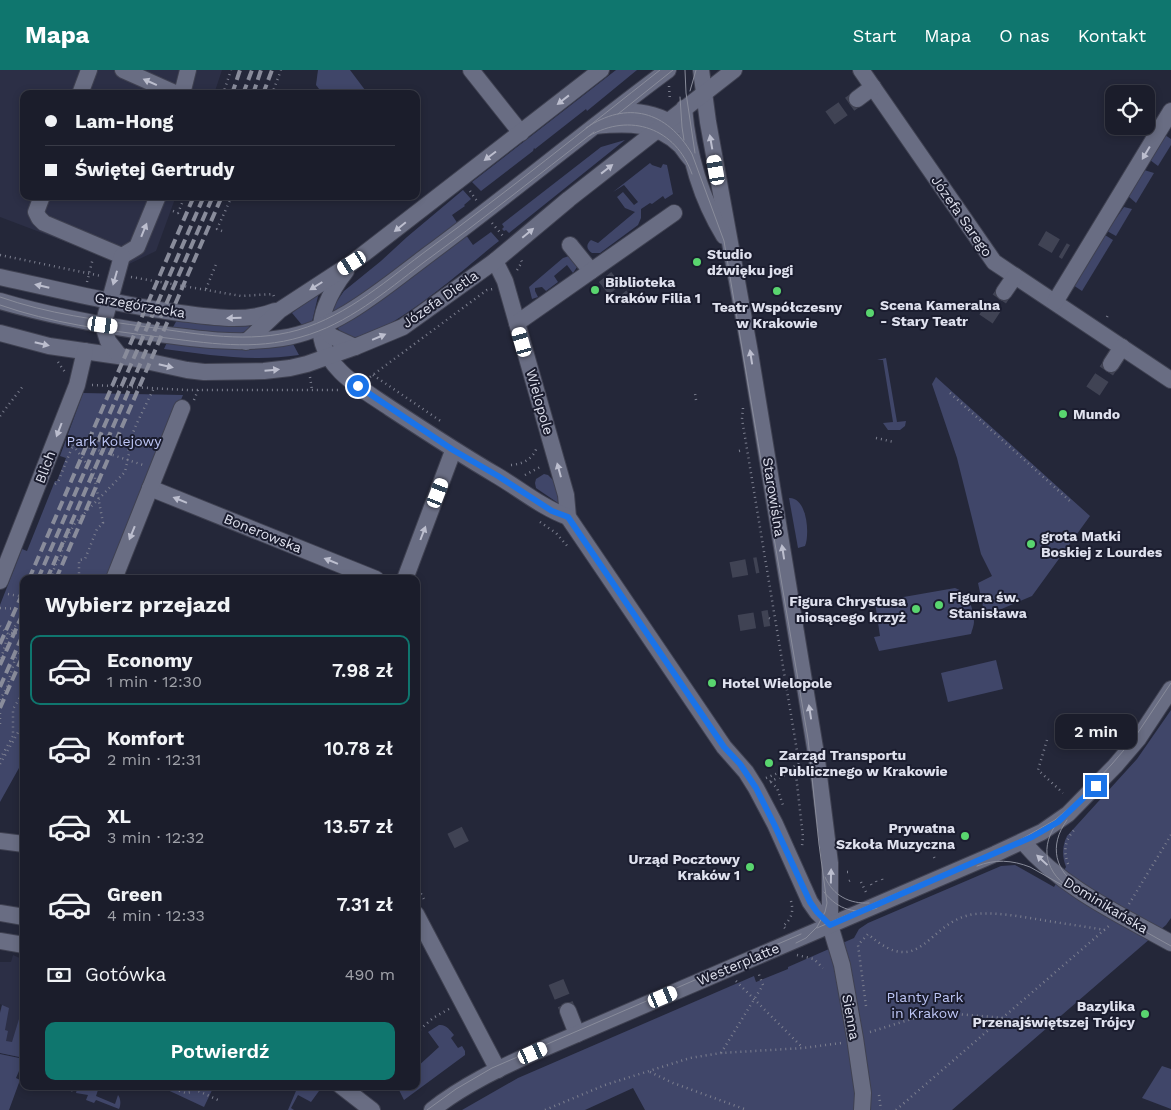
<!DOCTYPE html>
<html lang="pl">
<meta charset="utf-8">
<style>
body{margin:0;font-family:"Work Sans",sans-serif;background:#282a37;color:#f1f3f6;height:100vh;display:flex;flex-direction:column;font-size:19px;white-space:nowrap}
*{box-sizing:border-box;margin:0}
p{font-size:16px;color:#a0a2a9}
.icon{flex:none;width:28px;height:28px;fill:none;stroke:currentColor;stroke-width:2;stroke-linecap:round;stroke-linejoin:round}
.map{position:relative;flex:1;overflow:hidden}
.sheet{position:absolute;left:20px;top:505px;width:400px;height:515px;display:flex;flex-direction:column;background:#1b1d2b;border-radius:10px;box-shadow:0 2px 8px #0003,0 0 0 1px #393b47}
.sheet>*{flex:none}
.guide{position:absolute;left:20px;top:20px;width:400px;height:110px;border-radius:10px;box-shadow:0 2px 8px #0003,0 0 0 1px #393b47;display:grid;align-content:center;height:110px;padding:0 25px;background:#1b1d2b}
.fabs{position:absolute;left:1105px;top:15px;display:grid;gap:10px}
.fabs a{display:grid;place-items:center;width:50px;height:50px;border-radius:10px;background:#1b1d2b;box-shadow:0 2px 8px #0003,0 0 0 1px #393b47;font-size:25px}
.end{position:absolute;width:22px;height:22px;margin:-11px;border:6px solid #1a73e8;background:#fff;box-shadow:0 0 0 2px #fff}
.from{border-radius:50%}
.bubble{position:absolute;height:35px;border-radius:10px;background:#1b1d2b;box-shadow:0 2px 8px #0003,0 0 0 1px #393b47;font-size:16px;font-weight:600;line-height:35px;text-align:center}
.car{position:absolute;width:15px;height:30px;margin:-15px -8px;border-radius:6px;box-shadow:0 0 4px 1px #0007;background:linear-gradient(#fff 24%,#345 0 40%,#fff 0 76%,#345 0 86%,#fff 0)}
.guide b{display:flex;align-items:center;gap:18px;height:48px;font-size:19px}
.guide b+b{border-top:1px solid #393b47}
.guide i{width:12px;height:12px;background:#f1f3f6}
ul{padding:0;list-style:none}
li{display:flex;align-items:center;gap:15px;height:70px;margin:0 10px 8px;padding:0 15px;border:2px solid transparent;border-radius:10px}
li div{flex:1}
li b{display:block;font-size:19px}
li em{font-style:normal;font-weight:600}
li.current{border-color:#0f766e}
li>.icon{width:45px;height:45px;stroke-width:1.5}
h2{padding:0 25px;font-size:22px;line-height:60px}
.pay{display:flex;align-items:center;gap:12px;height:55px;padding:0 25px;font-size:19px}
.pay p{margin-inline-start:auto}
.primary-button{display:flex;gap:10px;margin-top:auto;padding:10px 25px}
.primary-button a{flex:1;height:58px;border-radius:10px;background:#0f766e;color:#fff;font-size:20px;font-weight:600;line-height:58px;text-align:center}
header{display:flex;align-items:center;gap:30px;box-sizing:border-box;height:70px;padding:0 25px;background:#0f766e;color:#fff}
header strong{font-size:24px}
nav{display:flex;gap:28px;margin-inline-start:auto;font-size:18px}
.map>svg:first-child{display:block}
.built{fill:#2c2f46}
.green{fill:#404669}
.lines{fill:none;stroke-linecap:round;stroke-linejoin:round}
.minor-tunnel{stroke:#404354;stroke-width:16;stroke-dasharray:16 8;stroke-linecap:butt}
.minor-casing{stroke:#3f4151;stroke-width:18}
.path{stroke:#7c7f8f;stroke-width:2.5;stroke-dasharray:1 4;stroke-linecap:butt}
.minor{stroke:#696d83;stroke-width:16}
.tram{stroke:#898c9b;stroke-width:1}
.rail{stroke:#898c9b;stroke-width:4;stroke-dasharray:10 5;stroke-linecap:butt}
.oneway{fill:#bcbece}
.route{stroke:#1a73e8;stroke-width:6}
.poi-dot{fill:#59d56f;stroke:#1b1d2f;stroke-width:2}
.labels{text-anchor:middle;stroke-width:4;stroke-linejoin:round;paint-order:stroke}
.street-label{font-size:14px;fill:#dfe1ee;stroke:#1b1d2f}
.poi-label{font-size:14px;font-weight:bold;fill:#dfe1ee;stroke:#1b1d2f;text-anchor:start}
.park-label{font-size:14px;fill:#bec6f6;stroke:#1b1d2f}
</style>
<header>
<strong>Mapa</strong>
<nav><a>Start</a><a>Mapa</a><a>O nas</a><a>Kontakt</a></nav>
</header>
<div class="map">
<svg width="1171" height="1040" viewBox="0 0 1171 1040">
<rect width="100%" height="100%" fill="#242739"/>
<!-- built -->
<g class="built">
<polygon points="0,0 222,0 214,24 24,24 24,126 176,126 156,181 127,195 0,147"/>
<polygon points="13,885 24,890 24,988 0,983 0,942 2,935 0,934 0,892 11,892"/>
</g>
<!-- green -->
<g class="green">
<polygon points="318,0 350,0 368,24 323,24 316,15"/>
<polygon points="616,0 637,0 587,41 586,39 535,79 534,78 533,81 481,121 472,112"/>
<polygon points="1165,65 1171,69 1171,75 1158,96 1150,90"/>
<polygon points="625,70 509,163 506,160 504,161 502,159 504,157 502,154 601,77"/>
<path d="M650,93l2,2 9,3 2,-4 4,1 6,29 -8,5 -2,-3 -11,8 -2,-1 -9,6v9l-3,7 -38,28h-8c-6,-4 -6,-9 -1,-13l7,3 37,-31 -10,-4 -8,-11 6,-5 11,13 4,-3 -14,-17 -11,7z"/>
<polygon points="1144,100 1154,103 1136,133 1128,126"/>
<polygon points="463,120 471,129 464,135 465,136 452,145 458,154 353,232 333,242 335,234 344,221 381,191 407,167"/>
<polygon points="1124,137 1132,139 1116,166 1107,161"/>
<path d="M491,162l8,9c-28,22 -110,95 -143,96 -8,1 -15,-4 -19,-10l129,-92 7,10z"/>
<polygon points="1105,165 1113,170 1082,221 1073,215"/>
<polygon points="569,186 577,193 577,197 573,203 567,195 554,206 558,212 546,221 542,217 535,218 535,221 538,227 532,229 529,217 563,188"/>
<polygon points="319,222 312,252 302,255 292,243"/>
<polygon points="177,250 233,257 249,256 250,259 237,265 173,257"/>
<path d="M168,270l124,2 7,13c-46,7 -90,0 -135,-6z"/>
<polygon points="886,288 897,352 906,351 905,356 900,360 888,360 883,353 893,352 883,290 877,290"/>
<polygon points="936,307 1090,446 1032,526 985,546 978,513 992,506 981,484 957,388 932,314"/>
<polygon points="83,323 183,325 106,509 24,509 24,689 0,732 0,535 22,479 27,481 55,411 57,411 66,388 60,386"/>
<polygon points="544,404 548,405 554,411 559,431 558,433 536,418 535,413 536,409"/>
<path d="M789,428c18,-1 21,36 16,48l-7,2z"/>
<path d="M955,518c13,4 19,21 19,34 0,3 -2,8 -3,12l-92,17 -5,-14 6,-1 -5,-34z"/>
<polygon points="996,590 1003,619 948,632 941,603"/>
<path d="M1171,640v208l-5,7 -214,185h-307l-12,-22 -48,22h-123l56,-32 236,-102 2,6 32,-13v-2l66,-29 5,-9 9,-6 133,-57 14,-1 39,22 12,-20c-4,-11 -4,-21 1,-31l70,-77z"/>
<polygon points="2,935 9,938 5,960 8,961 6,971 12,972 19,949 24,950 24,988 0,983 0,943"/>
<path d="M439,955c7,-1 11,5 15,10l-3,3 7,10 4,-2 3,5v4l-61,45 -7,-14h19v-18l23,-21 -11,-15z"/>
<polygon points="0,984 24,989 24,999 19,1001 16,1008 20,1010 9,1040 0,1040"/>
<polygon points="1162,996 1171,999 1171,1039 1142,1028"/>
<path d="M88,1016l11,1 -3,9 19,8 3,-9c3,4 3,10 1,14l-23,-9 -2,3 -8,-3 2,-5 -12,-2 1,-4z"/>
<polygon points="159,1016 214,1016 204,1037"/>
<polygon points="298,1016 309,1016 319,1021 311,1032 298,1025 291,1038 294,1040 288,1040"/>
</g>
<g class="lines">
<!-- minor-tunnel -->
<g class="minor-tunnel">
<polyline points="830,48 857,29"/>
<polyline points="1042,168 1066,182"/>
<polyline points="605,207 622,228"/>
<polyline points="986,249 1004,222"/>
<polyline points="1093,321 1111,294"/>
<polyline points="731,500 758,495"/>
<polyline points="739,553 769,548"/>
<polyline points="451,771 471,761"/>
<polyline points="556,912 568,941"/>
</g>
<defs>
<g id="minor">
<polyline points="123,0 177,24"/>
<polyline points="471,0 521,63"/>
<polyline points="701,0 708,52 749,277 817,690 830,793 830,855 842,895 855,968 863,1023 862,1040"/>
<polyline points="861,0 994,192 1171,310"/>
<polyline points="80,24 89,0"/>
<polyline points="182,24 188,0"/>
<polyline points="857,29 873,17"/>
<path d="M684,38c4,45 16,89 40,128"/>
<path d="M614,42c22,-2 43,1 62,14"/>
<path d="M595,56c31,-3 62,-4 86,20 3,4 6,9 10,13"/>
<polyline points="42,126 36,142 39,148 44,153 122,186"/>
<polyline points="570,175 591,201"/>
<polyline points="122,186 137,177 158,126"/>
<polyline points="495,191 505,211 566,425 568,447 724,677 746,702 756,718 775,754 810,832 817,842 830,855"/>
<path d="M346,201c-15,19 -31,49 -23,73 3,11 10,20 18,28 14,14 33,25 49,36 35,23 70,46 106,67 24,14 45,32 72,42"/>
<path d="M0,207c60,13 119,28 180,36 32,4 65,10 95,-2"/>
<polyline points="1004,222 1015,206"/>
<path d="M0,231c50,15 101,24 153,32 43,6 86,12 129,5 55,-8 104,-52 147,-84 81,-60 158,-124 239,-184"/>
<polyline points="1055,232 1171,41"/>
<polyline points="517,253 674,143"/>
<polyline points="322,255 331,266 355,277"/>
<polyline points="0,263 49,276 132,288 187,300 204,302 264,301 290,298 307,294 355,277 403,257 495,191 569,129 734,0"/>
<polyline points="246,272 280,240 352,193 601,0"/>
<polyline points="119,285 108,271 103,255 122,186"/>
<polyline points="1111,294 1122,277"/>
<polyline points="150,418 376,509"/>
<polyline points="114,509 182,338"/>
<polyline points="405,509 453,381"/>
<polyline points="0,511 77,315 85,281"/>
<polyline points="0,771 24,774"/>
<path d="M1023,772c39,46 96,72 148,101"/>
<polyline points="0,843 24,847"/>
<polyline points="416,844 498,1000"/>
<polyline points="0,871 24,875"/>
<polyline points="568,941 577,964"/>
<polyline points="341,1016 372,1040"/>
<path d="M432,1040c30,-24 66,-41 101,-57l462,-199 47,-22 26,-18 47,-48 23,-27 33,-50"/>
</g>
</defs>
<!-- minor casing -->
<use href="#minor" class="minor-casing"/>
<!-- path -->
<g class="path">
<polyline points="669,16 670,31"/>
<polyline points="223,24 231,0"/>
<polyline points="272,24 281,0"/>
<polyline points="470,121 477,131"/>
<polyline points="173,141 178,143 185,126"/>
<polyline points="492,153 503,166"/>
<polyline points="222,161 217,159 232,126"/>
<polyline points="0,185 101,206"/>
<polyline points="517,200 522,192 520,188"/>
<polyline points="131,207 241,226 273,224 274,227"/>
<polyline points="87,212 93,188"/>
<polyline points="206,219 217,192"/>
<polyline points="1107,247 1109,243"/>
<polyline points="58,292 65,302"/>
<polyline points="373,305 442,352"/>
<polyline points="310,307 312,320"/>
<polyline points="370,307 487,220 493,219"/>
<polyline points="92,315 188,320 339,320"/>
<polyline points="950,323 1071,432"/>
<polyline points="194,330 198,320"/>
<polyline points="696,330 695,323 697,323"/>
<polyline points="743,338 742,349 799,693 796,700 769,712"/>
<polyline points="0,346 23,316"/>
<polyline points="876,368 894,372"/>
<polyline points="70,371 95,405 95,410 103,453 97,459 85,489 79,490 79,509"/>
<polyline points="70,371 143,395"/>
<polyline points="739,381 743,380"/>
<path d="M511,395c12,-1 22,-6 26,-18"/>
<polyline points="525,405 542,396"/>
<polyline points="55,414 58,412 73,375"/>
<polyline points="540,452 556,463 569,478"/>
<polyline points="51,509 55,496 61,486 63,475 75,453 125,402 129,384 128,376 136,355 154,318"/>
<polyline points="8,524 24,527"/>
<polyline points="0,538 23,539"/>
<polyline points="769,548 771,549"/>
<polyline points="0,556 9,565"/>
<polyline points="11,563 24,563"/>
<polyline points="0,593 7,568 20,549 24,538"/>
<polyline points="0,630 7,617 15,589 24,577"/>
<polyline points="0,643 0,656"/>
<polyline points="1047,670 1038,700 1063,723"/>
<polyline points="0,689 13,666 13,639 24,621"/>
<polyline points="0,694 24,652"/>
<polyline points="766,708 795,696 803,767 802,776"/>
<polyline points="771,712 777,718 783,735"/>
<polyline points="934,787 935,789"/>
<path d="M1068,794c-5,-14 -3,-25 8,-36"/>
<polyline points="847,802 850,802"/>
<polyline points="882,809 883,812"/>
<polyline points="849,811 851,810"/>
<polyline points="876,811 877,814"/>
<polyline points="861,812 867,824"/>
<polyline points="871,814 872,816"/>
<polyline points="416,815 425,831"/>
<polyline points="1129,834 1171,765"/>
<path d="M785,858l-2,-2c10,-8 11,-17 7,-28"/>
<polyline points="797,885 814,889 823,898"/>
<polyline points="736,911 803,978"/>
<path d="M866,936l-8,-61 10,-11c54,48 59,-14 107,-20 21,-2 41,2 61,5 23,4 46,7 69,11"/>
<polyline points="870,962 934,942 1004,948"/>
<polyline points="416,963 433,948 449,939"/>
<polyline points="721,983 763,915 758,902"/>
<polyline points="650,1002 673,1013 747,1040"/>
<polyline points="77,1016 83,1016"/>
<polyline points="177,1016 180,1021 186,1023 191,1022 195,1016"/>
<polyline points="194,1019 218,1030"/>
<polyline points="71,1021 73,1016"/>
<polyline points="879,1025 881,1040"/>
<polyline points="545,1040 605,1015 690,988 721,983 803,978 841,973"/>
<polyline points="896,1040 1110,855"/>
</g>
<!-- minor -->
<use href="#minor" class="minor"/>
<!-- tram -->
<g class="tram">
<polyline points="685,0 686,23 695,83"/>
<polyline points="690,21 696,0"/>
<polyline points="680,27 682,57 684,70"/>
<polyline points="618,44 673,0"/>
<path d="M586,58c41,-28 81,-17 106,26l32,87 84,498 11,105 8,59 -2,9 -8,15 -11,11 -10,5"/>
<path d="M589,66c41,-24 87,-8 103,38"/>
<path d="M0,227c48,17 98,23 148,30 50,7 101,17 150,3 51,-15 90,-51 132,-82 78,-57 154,-118 230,-178"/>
<path d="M0,235c51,18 105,25 159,32 48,6 95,14 142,0 47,-13 84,-45 122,-74 58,-42 114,-87 171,-131"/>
<polyline points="1071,738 1112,694 1135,667 1171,613"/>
<path d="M1059,750c-21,27 -14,53 14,71"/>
<path d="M1067,750c-19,26 -12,52 14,68"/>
<path d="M977,796c18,-7 35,-6 53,1l141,79"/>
<path d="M825,807c8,19 25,27 44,26"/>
<path d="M824,822c14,18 32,23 53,16"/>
<polyline points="817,858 1018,771 1055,750 1075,733"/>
<polyline points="427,1040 456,1019 492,998 801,864"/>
</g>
<!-- rail -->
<g class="rail">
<polyline points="232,24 240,0"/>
<polyline points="243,24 252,0"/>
<polyline points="253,24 261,0"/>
<polyline points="263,24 272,0"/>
<polyline points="29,509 194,126"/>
<polyline points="38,509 204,126"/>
<polyline points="47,509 213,126"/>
<polyline points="56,509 222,126"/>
<polyline points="0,574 24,520"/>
<polyline points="0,595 24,541"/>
<polyline points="0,617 24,562"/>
<polyline points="0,638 24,583"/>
</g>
</g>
<!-- one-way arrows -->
<defs><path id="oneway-solid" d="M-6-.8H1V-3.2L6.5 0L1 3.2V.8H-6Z" transform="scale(1.25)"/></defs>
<g class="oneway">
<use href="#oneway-solid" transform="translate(150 12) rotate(-156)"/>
<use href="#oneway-solid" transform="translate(563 30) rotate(142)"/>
<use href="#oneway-solid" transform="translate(711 72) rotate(-100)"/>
<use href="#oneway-solid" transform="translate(1146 83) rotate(121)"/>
<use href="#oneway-solid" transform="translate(490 86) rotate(143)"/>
<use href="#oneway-solid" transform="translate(607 99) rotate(-38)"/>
<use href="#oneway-solid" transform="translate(400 157) rotate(141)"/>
<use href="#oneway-solid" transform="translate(144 160) rotate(-68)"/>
<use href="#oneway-solid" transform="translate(528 163) rotate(-40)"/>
<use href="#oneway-solid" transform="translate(115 208) rotate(106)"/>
<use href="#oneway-solid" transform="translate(42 216) rotate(-167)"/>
<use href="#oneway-solid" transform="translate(316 216) rotate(148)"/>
<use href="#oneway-solid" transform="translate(234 248) rotate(179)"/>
<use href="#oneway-solid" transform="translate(379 267) rotate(-23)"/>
<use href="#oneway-solid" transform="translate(42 274) rotate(13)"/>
<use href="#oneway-solid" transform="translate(751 287) rotate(-99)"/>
<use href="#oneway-solid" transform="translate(166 296) rotate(13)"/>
<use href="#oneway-solid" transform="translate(272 300) rotate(-5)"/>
<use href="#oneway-solid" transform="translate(59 360) rotate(111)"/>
<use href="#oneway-solid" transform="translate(559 400) rotate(-105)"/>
<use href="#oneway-solid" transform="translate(180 430) rotate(-158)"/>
<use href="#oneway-solid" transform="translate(132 463) rotate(112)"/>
<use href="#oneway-solid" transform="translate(423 463) rotate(-69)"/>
<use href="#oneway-solid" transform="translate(783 482) rotate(-99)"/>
<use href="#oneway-solid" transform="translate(331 491) rotate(-158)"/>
<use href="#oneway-solid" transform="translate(810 642) rotate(-99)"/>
<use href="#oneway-solid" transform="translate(1042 790) rotate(-137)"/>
<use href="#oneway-solid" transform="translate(831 806) rotate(-89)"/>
</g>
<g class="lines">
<!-- route -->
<polyline class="route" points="358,316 453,380 498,406 552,441 568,447 724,677 740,694 756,718 774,754 810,832 817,842 830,855 1032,767 1058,752 1096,716"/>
</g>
<!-- markers -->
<g class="poi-dot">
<circle cx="697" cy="192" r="5"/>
<circle cx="595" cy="220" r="5"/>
<circle cx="777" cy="221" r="5"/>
<circle cx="870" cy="243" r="5"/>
<circle cx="1063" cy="344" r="5"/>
<circle cx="1031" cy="474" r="5"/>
<circle cx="939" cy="535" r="5"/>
<circle cx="916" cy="539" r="5"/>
<circle cx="712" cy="613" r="5"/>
<circle cx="769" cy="693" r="5"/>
<circle cx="965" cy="766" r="5"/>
<circle cx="750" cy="797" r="5"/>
<circle cx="1145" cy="944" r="5"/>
</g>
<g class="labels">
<!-- street labels -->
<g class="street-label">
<text transform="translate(962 146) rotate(55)" y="5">Józefa Sarego</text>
<text transform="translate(440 229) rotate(-35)" y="5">Józefa Dietla</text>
<text transform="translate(140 235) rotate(10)" y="5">Grzegórzecka</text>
<text transform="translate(540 332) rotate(74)" y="5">Wielopole</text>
<text transform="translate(45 397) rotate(-69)" y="5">Blich</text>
<text transform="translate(774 427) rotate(81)" y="5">Starowiślna</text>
<text transform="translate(263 463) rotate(22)" y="5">Bonerowska</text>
<text transform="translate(1106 835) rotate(31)" y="5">Dominikańska</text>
<text transform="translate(738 894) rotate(-23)" y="5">Westerplatte</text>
<text transform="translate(851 947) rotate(80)" y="5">Sienna</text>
</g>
<!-- poi labels -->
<g class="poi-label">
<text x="707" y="189">Studio<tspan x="707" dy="16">dźwięku jogi</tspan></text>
<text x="605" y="217">Biblioteka<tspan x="605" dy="16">Kraków Filia 1</tspan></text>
<text x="880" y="240">Scena Kameralna<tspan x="880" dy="16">- Stary Teatr</tspan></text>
<text x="777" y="242" text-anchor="middle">Teatr Współczesny<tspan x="777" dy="16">w Krakowie</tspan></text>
<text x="1073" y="349">Mundo</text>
<text x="1041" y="471">grota Matki<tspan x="1041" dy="16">Boskiej z Lourdes</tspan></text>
<text x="949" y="532">Figura św.<tspan x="949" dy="16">Stanisława</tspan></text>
<text x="906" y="536" text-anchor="end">Figura Chrystusa<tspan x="906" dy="16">niosącego krzyż</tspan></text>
<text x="722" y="618">Hotel Wielopole</text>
<text x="779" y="690">Zarząd Transportu<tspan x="779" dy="16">Publicznego w Krakowie</tspan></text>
<text x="955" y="763" text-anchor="end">Prywatna<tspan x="955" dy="16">Szkoła Muzyczna</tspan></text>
<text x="740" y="794" text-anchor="end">Urząd Pocztowy<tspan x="740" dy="16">Kraków 1</tspan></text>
<text x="1135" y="941" text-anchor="end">Bazylika<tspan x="1135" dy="16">Przenajświętszej Trójcy</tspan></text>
</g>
<!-- park labels -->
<g class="park-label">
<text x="114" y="376">Park Kolejowy</text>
<text x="925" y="932">Planty Park<tspan x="925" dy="16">in Krakow</tspan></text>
</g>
</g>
</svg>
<div class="fabs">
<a><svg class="icon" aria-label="locate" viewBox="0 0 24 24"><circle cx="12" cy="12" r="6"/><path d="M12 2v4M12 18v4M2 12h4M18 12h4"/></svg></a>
</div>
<i class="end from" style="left:358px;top:316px"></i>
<i class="end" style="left:1096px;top:716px"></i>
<div class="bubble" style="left:1055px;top:644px;width:82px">2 min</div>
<i class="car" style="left:716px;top:100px;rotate:350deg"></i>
<i class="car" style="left:352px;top:193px;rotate:238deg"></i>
<i class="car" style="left:103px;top:255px;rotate:98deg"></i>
<i class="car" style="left:522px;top:272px;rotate:344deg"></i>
<i class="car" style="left:438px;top:423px;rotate:21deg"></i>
<i class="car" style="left:663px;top:927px;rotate:67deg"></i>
<i class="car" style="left:533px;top:983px;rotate:66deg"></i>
<div class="guide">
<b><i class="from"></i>Lam-Hong</b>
<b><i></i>Świętej Gertrudy</b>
</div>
<section class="sheet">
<h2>Wybierz przejazd</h2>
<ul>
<li class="current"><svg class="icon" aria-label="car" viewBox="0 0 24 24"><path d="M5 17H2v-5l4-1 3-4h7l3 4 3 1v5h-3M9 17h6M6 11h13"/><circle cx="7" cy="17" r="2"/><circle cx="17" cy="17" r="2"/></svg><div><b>Economy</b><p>1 min · 12:30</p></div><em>7.98 zł</em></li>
<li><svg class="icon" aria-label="car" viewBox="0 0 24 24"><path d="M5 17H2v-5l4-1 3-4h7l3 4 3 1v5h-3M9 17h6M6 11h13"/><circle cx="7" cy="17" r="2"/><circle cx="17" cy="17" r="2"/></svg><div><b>Komfort</b><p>2 min · 12:31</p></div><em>10.78 zł</em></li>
<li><svg class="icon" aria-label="car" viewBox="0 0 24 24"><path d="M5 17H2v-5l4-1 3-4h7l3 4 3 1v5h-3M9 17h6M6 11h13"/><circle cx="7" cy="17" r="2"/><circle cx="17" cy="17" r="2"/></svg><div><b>XL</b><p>3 min · 12:32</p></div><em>13.57 zł</em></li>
<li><svg class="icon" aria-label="car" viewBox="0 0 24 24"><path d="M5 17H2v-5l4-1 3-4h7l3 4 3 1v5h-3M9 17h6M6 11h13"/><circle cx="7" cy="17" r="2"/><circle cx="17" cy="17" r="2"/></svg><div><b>Green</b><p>4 min · 12:33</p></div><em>7.31 zł</em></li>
</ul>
<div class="pay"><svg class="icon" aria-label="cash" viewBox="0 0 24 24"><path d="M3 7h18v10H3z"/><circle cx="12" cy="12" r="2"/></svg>Gotówka<p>490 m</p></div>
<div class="primary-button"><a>Potwierdź</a></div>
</section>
</div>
